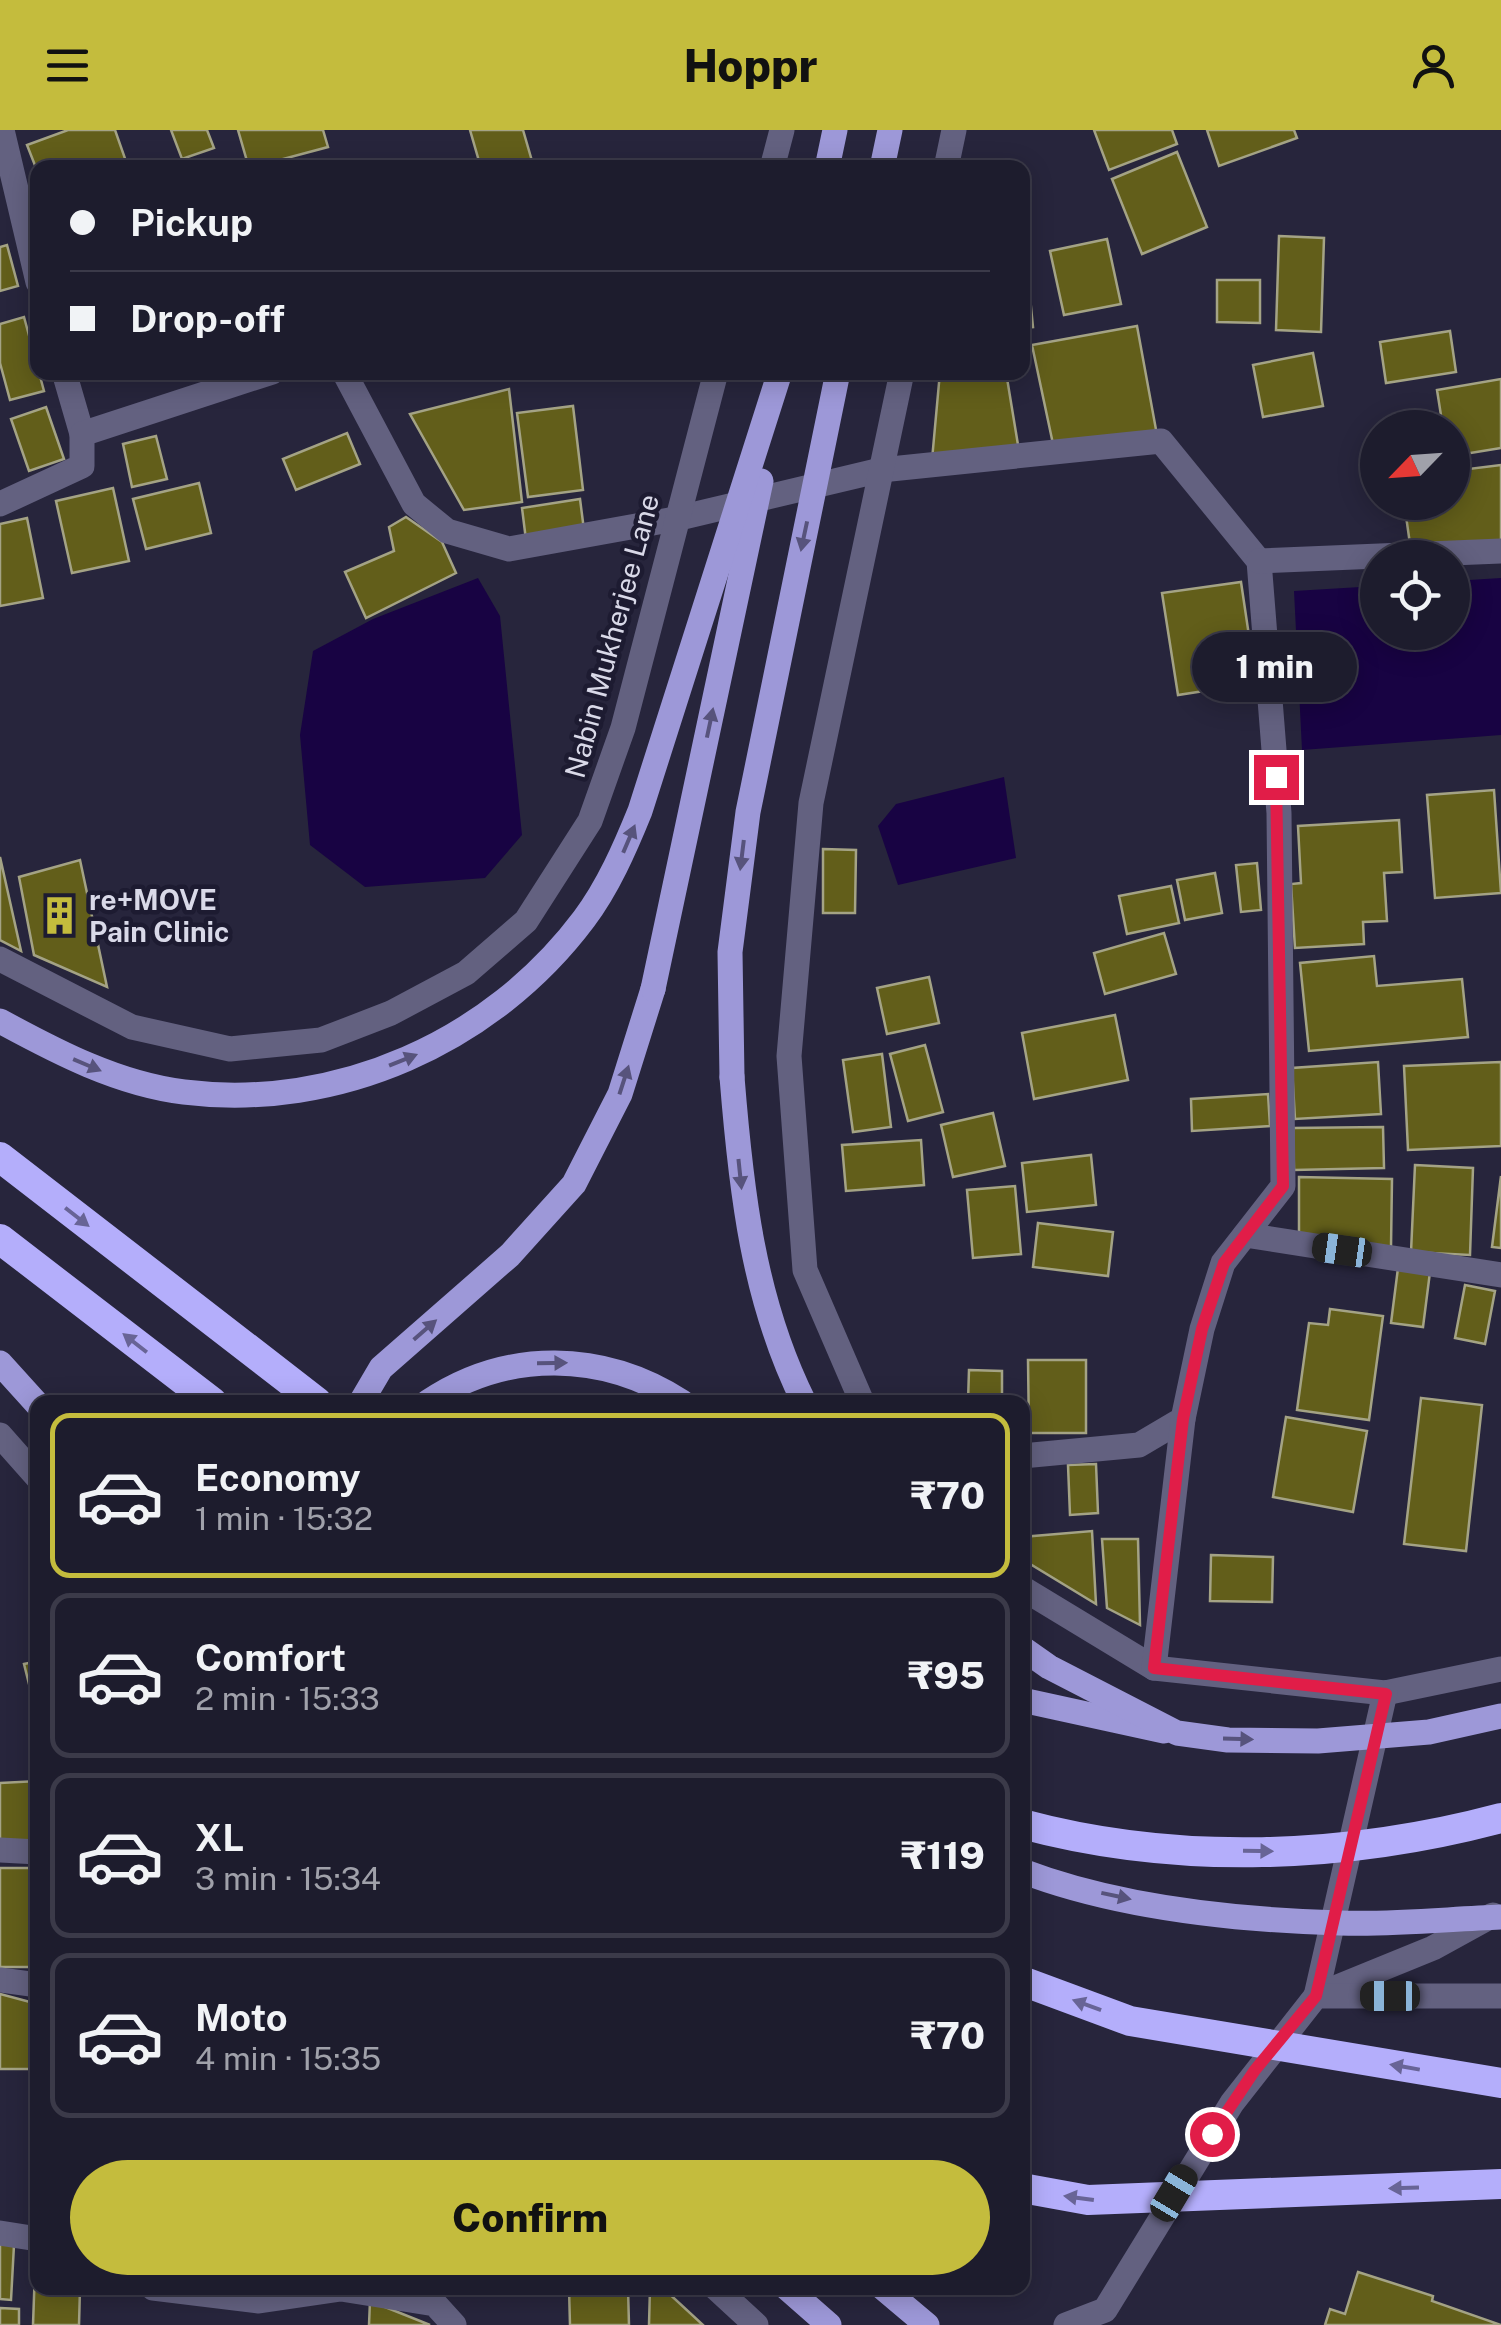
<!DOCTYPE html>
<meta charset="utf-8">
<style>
body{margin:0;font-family:"Public Sans",sans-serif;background:#2a2939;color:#f1f3f6;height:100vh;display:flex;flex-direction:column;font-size:38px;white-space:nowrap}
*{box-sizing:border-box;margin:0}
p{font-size:32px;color:#a0a1aa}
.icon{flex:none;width:55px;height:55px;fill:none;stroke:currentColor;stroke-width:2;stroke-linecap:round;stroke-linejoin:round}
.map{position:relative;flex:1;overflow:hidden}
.side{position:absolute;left:30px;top:1265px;width:1000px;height:900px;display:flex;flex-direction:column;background:#1d1c2d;border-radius:20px;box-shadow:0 5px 25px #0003,0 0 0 2px #3b3a49}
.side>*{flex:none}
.top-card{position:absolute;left:30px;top:30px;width:1000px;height:220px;border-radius:20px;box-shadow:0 5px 25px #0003,0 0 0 2px #3b3a49;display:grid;align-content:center;height:220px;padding:0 40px;background:#1d1c2d}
.needle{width:65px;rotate:245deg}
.tools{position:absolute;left:1360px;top:280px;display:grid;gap:20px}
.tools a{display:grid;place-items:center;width:110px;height:110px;border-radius:50%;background:#1d1c2d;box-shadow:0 5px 25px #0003,0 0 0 2px #3b3a49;font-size:50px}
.end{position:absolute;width:45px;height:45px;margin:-22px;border:12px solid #e11d48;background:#fff;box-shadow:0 0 0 5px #fff}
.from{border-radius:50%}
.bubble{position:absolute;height:70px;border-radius:35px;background:#1d1c2d;box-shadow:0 5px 25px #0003,0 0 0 2px #3b3a49;font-size:32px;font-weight:800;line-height:70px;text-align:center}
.car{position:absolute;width:30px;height:60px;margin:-30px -15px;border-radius:12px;box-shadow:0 0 8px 2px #0007;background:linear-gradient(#222 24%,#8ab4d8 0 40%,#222 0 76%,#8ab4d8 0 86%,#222 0)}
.top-card b{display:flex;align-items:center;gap:35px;height:95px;font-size:38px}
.top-card b+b{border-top:2px solid #3b3a49}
.top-card i{width:25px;height:25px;background:#f1f3f6}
ul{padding:18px 0 0;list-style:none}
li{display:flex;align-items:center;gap:30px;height:165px;margin:0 20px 15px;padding:0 20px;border:5px solid #3b3a49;border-radius:20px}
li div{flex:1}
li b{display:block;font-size:38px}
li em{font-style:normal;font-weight:800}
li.on{border-color:#c4bc3d}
li>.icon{width:90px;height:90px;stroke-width:1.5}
.cta{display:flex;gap:20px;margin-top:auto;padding:20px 40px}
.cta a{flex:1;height:115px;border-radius:60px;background:#c4bc3d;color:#111;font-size:40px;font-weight:800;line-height:115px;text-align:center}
header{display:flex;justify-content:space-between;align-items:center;height:130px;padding:0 40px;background:#c4bc3d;color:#111;font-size:45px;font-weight:800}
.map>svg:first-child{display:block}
.water{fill:#180343}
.building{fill:#625e1a;stroke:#a4a385;stroke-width:2.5}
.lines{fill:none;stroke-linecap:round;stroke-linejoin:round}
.minor{stroke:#636180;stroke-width:25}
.tertiary{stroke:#636180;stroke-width:25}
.primary{stroke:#9d98d8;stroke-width:25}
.motorway{stroke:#b4aefb;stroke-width:30}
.primary-bridge{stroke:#9d98d8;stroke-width:25}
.motorway-bridge{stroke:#b4aefb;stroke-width:30}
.oneway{fill:#57537c}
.oneway2{fill:#686496}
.route{stroke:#e11d48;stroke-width:12}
.labels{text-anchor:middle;stroke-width:9;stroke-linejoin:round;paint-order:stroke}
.street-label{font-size:28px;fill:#d9d9e8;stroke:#1d1b31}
.poi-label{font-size:28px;font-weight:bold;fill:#d9d9e8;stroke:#1d1b31;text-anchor:start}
</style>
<header><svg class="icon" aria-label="menu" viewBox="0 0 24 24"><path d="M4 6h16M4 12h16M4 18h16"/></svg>Hoppr<svg class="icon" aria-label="person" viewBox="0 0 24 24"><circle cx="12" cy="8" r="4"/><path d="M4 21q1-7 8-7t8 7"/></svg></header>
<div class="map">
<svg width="1501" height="2195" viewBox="0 0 1501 2195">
<rect width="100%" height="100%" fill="#27253c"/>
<!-- water -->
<g class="water">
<polygon points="478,448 500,486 522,705 485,748 365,757 310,715 300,605 313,521 373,489"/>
<polygon points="1501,448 1501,605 1302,620 1294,461 1377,456 1378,502 1452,502 1453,451"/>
<polygon points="1004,647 1016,728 898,755 878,696 896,674"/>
</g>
<!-- building -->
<g class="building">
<polygon points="68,0 115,0 128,37 38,38 38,43 27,15"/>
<polygon points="171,0 207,0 214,18 182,29"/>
<polygon points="238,0 323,0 328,17 249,38"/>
<polygon points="470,0 523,0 534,38 481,38"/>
<polygon points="1094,0 1172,0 1177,14 1109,40"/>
<polygon points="1207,0 1294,0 1297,8 1219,36"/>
<polygon points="1177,22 1207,97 1142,124 1112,49"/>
<polygon points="1279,106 1324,108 1321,202 1276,200"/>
<polygon points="1107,109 1121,174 1064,185 1050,121"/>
<polygon points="7,115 18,156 0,161 0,117"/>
<polygon points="1026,127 1033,197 1022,198 1022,128"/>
<polygon points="1217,150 1260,150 1260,193 1217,192"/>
<polygon points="24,187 44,261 10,270 0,233 0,194"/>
<polygon points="1137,196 1157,305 1053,314 1032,215"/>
<polygon points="1450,201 1456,242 1386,253 1380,212"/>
<polygon points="1313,223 1323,276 1263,287 1253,235"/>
<polygon points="940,242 1006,242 1019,321 932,330"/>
<polygon points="1501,249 1501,318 1452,326 1452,298 1443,298 1437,260"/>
<polygon points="509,259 522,372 464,380 410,284"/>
<polygon points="573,276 583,360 528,367 517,283"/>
<polygon points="46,277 64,329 29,341 11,289"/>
<polygon points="347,303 360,334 296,360 283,329"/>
<polygon points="156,306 167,349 132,357 123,314"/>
<polygon points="1501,335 1501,412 1410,414 1404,372 1452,372 1452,341"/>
<polygon points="199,353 211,403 146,419 133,369"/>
<polygon points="113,358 129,431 72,443 56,371"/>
<polygon points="580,369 584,400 526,410 522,378"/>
<polygon points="406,387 442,412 456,443 366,488 345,442 394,421 389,397"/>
<polygon points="27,388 43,468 0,476 0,394"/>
<polygon points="1241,452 1256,553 1178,565 1162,463"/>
<polygon points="1494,660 1501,763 1435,768 1427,665"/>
<polygon points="1399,690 1402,742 1384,743 1387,791 1363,792 1364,814 1295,818 1291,754 1301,753 1298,696"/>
<polygon points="823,719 856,720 855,783 823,783"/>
<polygon points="0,727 21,821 0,810"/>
<polygon points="80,730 107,857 34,825 19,747"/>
<polygon points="1257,733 1261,780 1241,782 1236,735"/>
<polygon points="1215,743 1222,783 1185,790 1177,750"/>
<polygon points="1171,756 1179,793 1127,804 1119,766"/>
<polygon points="1164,803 1176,844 1105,864 1094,823"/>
<polygon points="1374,826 1377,856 1462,849 1468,907 1309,921 1300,833"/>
<polygon points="929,847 939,893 887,904 877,858"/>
<polygon points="1115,885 1128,950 1034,969 1022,903"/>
<polygon points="925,915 943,982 908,991 890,924"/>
<polygon points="882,924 891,997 853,1002 843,930"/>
<polygon points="1378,932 1381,984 1295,989 1292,938"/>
<polygon points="1501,932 1501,1016 1408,1020 1404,936"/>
<polygon points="1268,964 1270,996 1192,1001 1191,969"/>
<polygon points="993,983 1005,1036 953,1047 941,995"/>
<polygon points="1383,997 1384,1038 1294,1040 1293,998"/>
<polygon points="921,1010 924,1055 846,1061 842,1015"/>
<polygon points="1091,1025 1096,1075 1027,1082 1022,1033"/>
<polygon points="1415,1035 1473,1038 1470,1125 1411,1122"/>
<polygon points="1501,1046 1501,1118 1492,1117"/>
<polygon points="1299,1047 1392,1049 1391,1117 1299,1108"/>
<polygon points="1015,1056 1021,1124 973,1128 967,1060"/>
<polygon points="1038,1093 1113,1102 1108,1146 1033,1137"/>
<polygon points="1398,1138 1430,1142 1423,1197 1391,1193"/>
<polygon points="1465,1155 1495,1161 1485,1214 1455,1208"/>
<polygon points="1330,1179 1383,1186 1369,1290 1297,1280 1309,1193 1328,1195"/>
<polygon points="1028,1230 1086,1230 1086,1303 1029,1303"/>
<polygon points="969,1240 1002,1241 1002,1272 968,1272"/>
<polygon points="1421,1268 1482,1275 1466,1421 1404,1414"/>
<polygon points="1286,1287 1367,1301 1353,1382 1273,1367"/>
<polygon points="1096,1334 1098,1383 1070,1385 1068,1335"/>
<polygon points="1092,1401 1096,1474 1022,1429 1022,1407"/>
<polygon points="1102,1409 1138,1409 1140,1495 1107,1478"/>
<polygon points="1211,1425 1273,1427 1272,1472 1210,1471"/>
<polygon points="38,1531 38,1590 24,1534"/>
<polygon points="38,1651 38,1715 0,1716 0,1653"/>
<rect x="0" y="1738" width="38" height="99"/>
<polygon points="0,1864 30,1872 30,1939 0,1939"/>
<polygon points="0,2114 14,2115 11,2170 0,2169"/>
<polygon points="35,2139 38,2139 38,2158 80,2158 79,2195 33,2195"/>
<polygon points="1358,2142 1433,2166 1432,2171 1501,2195 1325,2195 1330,2179 1345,2184"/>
<polygon points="569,2158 628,2158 629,2195 570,2195"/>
<polygon points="650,2158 663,2158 703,2195 649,2195"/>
<polygon points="370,2171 430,2195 369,2195"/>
<polygon points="0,2178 19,2179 19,2195 0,2195"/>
</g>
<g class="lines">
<!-- minor -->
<g class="minor">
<polyline points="2,0 38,152"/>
<polyline points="772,38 782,0"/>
<polyline points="946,38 954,0"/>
<polyline points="64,242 82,304"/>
<polyline points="344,242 414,374 447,401 509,419 675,389 881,340 1161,311 1259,431 1279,683 1283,1056 1223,1133 1202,1199 1183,1289 1139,1315 1022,1326"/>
<polyline points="0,374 82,336 82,304 272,242"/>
<polyline points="1259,431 1501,421"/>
<polyline points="0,829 132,897 230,919 321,910 391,883 466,843 526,791 590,691 623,598 716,242"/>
<polyline points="1245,1105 1501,1145"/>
<polyline points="862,1272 805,1140 789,926 811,673 902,242"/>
<polyline points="1022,1458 1154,1538 1385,1563 1501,1539"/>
<polyline points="1154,1538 1183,1289"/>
<polyline points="0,1720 38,1722"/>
<polyline points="0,1850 38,1855"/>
<polyline points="1316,1866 1385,1563"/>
<polyline points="0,2103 38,2109"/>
<polyline points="153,2158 259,2171 341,2159 435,2174 454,2195"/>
</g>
<!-- tertiary -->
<g class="tertiary">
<polyline points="0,1305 38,1348"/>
<polyline points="1330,1860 1433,1818 1493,1785"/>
<polyline points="716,2158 756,2195"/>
<polyline points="1066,2195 1105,2180 1232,1973 1316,1866 1501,1866"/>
</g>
<!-- primary -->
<g class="primary">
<polyline points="827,38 835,0"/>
<polyline points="882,38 890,0"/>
<path d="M732,947c9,113 21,223 72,325"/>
<polyline points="0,1233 38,1275"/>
<polyline points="361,1272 381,1238 510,1125 574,1054 620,964 653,859"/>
<path d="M428,1272c79,-53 175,-51 254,0"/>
<polyline points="1022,1570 1164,1601"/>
<polyline points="787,2158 829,2195"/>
<polyline points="883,2158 927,2195"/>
</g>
<!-- motorway -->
<g class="motorway">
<polyline points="0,1027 317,1272"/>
<polyline points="0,1109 212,1272"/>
</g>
<!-- primary-bridge -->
<g class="primary-bridge">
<polyline points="653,859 761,351"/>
<path d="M0,891c57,31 118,63 184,71 153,19 308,-50 400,-173 24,-32 41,-71 56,-108l140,-439"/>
<polyline points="732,947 730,822 748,682 838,242"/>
<polyline points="1022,1518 1049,1537 1177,1603 1228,1610 1318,1611 1429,1602 1501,1586"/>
<path d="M1022,1741c97,37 215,49 318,52 53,2 108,-4 161,-6"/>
</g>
<!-- motorway-bridge -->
<g class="motorway-bridge">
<path d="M1022,1694c156,42 325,35 479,-6"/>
<polyline points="1022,1851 1130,1891 1501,1953"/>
<polyline points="1022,2058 1088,2070 1501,2054"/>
</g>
</g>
<!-- one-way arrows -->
<defs><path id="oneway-solid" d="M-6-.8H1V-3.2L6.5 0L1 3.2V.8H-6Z" transform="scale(2.5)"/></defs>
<g class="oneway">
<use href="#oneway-solid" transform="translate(804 406) rotate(102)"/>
<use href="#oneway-solid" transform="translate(710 593) rotate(-78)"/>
<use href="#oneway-solid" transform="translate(629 709) rotate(-67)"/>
<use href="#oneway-solid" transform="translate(742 725) rotate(97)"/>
<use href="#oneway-solid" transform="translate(403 930) rotate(-22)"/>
<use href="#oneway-solid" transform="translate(87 935) rotate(23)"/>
<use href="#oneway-solid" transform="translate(624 950) rotate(-72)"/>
<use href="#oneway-solid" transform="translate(740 1044) rotate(84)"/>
<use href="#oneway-solid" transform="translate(425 1200) rotate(-41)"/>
<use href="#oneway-solid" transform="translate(552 1233) rotate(-1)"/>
<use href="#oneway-solid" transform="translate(1238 1609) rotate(2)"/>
<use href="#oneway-solid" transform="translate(1116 1766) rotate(12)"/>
</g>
<g class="oneway2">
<use href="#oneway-solid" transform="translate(77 1087) rotate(38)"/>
<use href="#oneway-solid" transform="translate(135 1213) rotate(-142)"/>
<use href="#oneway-solid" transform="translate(1258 1721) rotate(1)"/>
<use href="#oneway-solid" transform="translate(1087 1875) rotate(-160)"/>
<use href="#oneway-solid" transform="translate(1405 1937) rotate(-170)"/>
<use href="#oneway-solid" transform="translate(1404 2058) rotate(178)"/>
<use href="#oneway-solid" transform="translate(1079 2068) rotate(-172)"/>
</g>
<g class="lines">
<!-- route -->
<polyline class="route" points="1212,2004 1255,1940 1316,1866 1386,1564 1154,1538 1183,1289 1202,1199 1224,1133 1283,1056 1276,647"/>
</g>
<!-- icons -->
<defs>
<symbol id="building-bare" viewBox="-9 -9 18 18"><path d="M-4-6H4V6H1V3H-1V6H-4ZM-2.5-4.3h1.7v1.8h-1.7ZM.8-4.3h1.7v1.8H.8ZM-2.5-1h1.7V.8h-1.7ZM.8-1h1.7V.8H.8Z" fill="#c4bc3d" stroke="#1d1b31" stroke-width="2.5" paint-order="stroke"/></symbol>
</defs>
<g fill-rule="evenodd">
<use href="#building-bare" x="32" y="758" width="55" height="55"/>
</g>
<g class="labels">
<!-- street labels -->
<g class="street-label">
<text transform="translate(612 506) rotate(-75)" y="10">Nabin Mukherjee Lane</text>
</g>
<!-- poi labels -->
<g class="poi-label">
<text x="89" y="780">re+MOVE<tspan x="89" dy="32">Pain Clinic</tspan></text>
</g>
</g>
</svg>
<div class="tools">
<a><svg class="needle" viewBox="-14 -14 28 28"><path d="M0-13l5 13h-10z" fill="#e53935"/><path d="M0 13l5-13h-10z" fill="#a0a1aa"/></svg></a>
<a><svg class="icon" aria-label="locate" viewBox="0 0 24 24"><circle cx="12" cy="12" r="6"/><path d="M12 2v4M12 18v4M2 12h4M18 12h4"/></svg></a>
</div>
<i class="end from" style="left:1212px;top:2004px"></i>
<i class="end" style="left:1276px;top:647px"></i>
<div class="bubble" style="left:1192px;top:502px;width:165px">1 min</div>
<i class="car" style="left:1342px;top:1120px;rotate:278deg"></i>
<i class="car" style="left:1390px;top:1866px;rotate:270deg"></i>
<i class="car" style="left:1174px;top:2063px;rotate:31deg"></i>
<div class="top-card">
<b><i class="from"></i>Pickup</b>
<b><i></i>Drop-off</b>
</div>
<section class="side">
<ul>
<li class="on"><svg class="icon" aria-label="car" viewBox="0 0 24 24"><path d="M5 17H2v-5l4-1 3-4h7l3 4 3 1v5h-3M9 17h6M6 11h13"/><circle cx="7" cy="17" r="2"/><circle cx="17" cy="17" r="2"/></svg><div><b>Economy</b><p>1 min · 15:32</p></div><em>₹70</em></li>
<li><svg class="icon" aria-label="car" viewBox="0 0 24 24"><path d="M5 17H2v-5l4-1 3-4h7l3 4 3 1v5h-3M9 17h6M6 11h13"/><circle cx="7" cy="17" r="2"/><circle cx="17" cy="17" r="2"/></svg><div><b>Comfort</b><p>2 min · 15:33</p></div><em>₹95</em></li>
<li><svg class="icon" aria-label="car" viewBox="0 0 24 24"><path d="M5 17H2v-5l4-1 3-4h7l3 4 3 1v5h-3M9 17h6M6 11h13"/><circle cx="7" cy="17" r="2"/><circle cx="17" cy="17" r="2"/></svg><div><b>XL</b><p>3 min · 15:34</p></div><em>₹119</em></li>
<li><svg class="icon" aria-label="car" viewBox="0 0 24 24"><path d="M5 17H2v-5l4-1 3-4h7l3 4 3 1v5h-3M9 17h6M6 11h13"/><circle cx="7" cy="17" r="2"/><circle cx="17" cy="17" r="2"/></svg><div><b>Moto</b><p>4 min · 15:35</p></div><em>₹70</em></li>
</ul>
<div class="cta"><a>Confirm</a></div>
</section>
</div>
